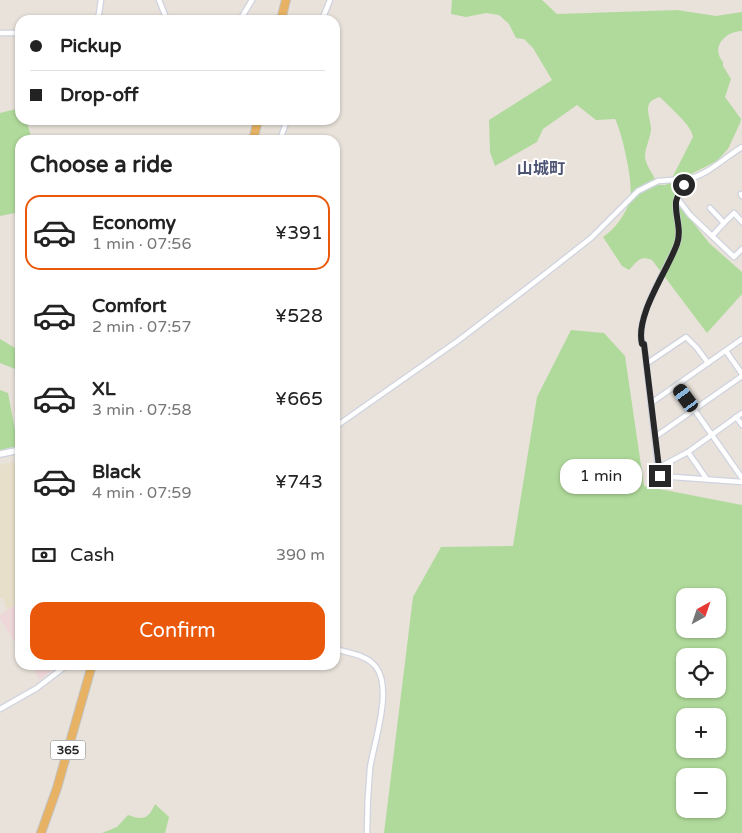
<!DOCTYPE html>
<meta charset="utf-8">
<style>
body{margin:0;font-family:"Varela Round","Noto Sans JP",sans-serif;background:#f2f2f2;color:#222;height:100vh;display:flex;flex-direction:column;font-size:19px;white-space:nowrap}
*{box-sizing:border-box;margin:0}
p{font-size:16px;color:#767676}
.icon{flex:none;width:28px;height:28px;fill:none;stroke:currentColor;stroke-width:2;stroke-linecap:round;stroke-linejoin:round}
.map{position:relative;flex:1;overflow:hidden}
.sheet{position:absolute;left:15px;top:135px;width:325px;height:535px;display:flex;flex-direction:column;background:#fff;border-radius:15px;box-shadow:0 1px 4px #0004}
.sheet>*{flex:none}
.hud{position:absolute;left:15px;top:15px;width:325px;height:110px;border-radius:15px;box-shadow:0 1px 4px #0004;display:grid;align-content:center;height:110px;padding:0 15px;background:#fff}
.needle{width:32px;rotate:40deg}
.fabs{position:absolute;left:676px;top:588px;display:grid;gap:10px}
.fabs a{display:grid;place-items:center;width:50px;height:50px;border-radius:10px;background:#fff;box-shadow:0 1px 4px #0004;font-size:25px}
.end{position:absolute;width:22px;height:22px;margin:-11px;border:6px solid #272727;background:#fff;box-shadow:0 0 0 2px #fff}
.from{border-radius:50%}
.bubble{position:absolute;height:35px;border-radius:15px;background:#fff;box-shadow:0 1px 4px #0004;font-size:16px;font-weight:600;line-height:35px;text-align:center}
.car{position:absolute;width:15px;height:30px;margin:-15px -8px;border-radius:6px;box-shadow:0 0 4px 1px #0007;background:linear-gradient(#222 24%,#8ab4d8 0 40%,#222 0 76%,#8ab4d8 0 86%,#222 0)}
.hud b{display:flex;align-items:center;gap:18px;height:48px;font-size:19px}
.hud b+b{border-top:1px solid #e0e0e0}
.hud i{width:12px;height:12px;background:#222}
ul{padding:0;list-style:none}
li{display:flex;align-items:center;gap:15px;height:75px;margin:0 10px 8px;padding:0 5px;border:2px solid transparent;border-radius:15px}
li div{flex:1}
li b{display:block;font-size:19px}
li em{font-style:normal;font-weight:600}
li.selected{border-color:#ea580c}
li>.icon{width:45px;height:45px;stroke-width:1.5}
h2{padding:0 15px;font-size:22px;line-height:60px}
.pay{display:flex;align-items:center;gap:12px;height:55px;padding:0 15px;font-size:19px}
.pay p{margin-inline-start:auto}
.primary-button{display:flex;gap:10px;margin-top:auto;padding:10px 15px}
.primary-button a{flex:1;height:58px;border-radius:15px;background:#ea580c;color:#fff;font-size:20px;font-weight:600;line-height:58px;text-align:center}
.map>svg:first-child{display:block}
.education{fill:#e8dfca}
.medical{fill:#eed7d8}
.green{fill:#b0da9b;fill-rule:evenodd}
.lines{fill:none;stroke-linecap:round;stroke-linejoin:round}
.minor-casing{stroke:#cfd2df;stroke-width:7}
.tertiary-casing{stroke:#cfd2df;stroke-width:8}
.trunk-casing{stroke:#c3c3c3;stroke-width:10}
.minor{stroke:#fff;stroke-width:4.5}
.tertiary{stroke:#fff;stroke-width:5.5}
.trunk{stroke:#e7b263;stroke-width:8}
.route{stroke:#272727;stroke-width:6}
.labels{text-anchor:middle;stroke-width:4;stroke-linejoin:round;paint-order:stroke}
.shield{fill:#fff;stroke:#686868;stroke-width:1}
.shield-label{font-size:12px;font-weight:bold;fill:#272727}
.quarter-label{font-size:16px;font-weight:bold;fill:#4d5372;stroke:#fff}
</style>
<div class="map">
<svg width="742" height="833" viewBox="0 0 742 833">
<rect width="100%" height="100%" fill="#e8e2da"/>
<!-- education -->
<polygon class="education" points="20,461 20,602 7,610 3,598 0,598 0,465"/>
<!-- medical -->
<g class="medical">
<polygon points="20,602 20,650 0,619 0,615"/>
<polygon points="30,665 59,665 40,680"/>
</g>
<!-- green -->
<g class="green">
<path d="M452,0h90l15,14 120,-4 39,6 26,-4v19c-16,0 -32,16 -19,31v4l8,13 -6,18 16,22 -1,4 -12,26 -11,12 -36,18 -3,24 31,40 33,29v22l-35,39 -55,-73c-13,-5 -14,1 -23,10l-7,-4 -19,-29c12,-8 24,-24 27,-38 4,-14 -8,-67 -15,-80l-19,1 -19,-15 -34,24 -6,13 -42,24 -5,-14 -1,-32 63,-40 -19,-32 -9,-9 -8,-1 -7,-14 -10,-9 -13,-2 -20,4 -15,-3zM660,97c8,9 32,28 33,40l-21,41 -6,7h-8l-2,-4c-3,-7 -11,-17 -11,-25 0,-8 5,-17 6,-26 0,-14 -11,-28 9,-33z"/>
<polygon points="20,108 20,120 31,120 27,122 32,140 20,140 20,212 0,216 0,113"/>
<path d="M571,330l33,3 21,23 19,130 98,19v328h-358l29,-236 28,-50 72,-1 24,-149zM718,596v33h-33v-33zM718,656v33h-33v-33zM718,716v33h-33v-33zM718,776v33h-33v-33z"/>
<polygon points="0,339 20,351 20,371 0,363"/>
<polygon points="0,390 8,393 18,446 0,450"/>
<path d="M155,804l14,13 -4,16h-63l15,-6 11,-12c15,5 20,5 27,-11z"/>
</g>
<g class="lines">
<defs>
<g id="minor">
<polyline points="159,0 167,20"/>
<polyline points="98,20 101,0"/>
<polyline points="240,20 252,0"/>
<polyline points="322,20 330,0"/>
<polyline points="0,33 20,33"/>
<polyline points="280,140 287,120"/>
<path d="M742,147c-18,11 -33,27 -54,32 -4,7 -11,15 -12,24 -1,14 6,26 1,41 -11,28 -42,71 -35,100h2l15,132 83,6"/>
<polyline points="741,194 742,196"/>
<polyline points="677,198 690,215 734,257 742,249"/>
<polyline points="710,208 724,223 734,213 742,222"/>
<polyline points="712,236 724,223"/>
<polyline points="726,351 742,374"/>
<polyline points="646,364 686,337 697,348 708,363"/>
<polyline points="677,385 742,478"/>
<polyline points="651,403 742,339"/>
<polyline points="736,417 742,425"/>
<polyline points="335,427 459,340 531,285 591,238 638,191 658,181 688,179"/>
<polyline points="655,437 742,376"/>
<polyline points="688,452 706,478"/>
<polyline points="658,468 688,452 742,413"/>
<path d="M335,649c14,4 32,6 41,18 17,22 -2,75 -6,101 -2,22 -3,43 -3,65"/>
<polyline points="0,709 37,688 67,665"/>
</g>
<polyline id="tertiary" points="0,454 20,450"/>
<g id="trunk">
<polyline points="281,20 286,0"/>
<polyline points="253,140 258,120"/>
<polyline points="41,833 57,788 92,665"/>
</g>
</defs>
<!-- minor casing -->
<use href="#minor" class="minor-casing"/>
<!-- tertiary casing -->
<use href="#tertiary" class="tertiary-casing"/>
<!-- trunk casing -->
<use href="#trunk" class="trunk-casing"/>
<!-- minor -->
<use href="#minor" class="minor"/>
<!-- tertiary -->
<use href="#tertiary" class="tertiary"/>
<!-- trunk -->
<use href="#trunk" class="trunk"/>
</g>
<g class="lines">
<!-- route -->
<path class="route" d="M660,476l-16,-132h-2c-7,-29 25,-72 35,-100 5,-15 -2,-27 -1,-42 1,-6 5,-12 8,-17"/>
</g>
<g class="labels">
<!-- shield labels -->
<rect class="shield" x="50.5" y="740.5" width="35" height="19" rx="4"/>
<g class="shield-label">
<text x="68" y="754">365</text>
</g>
<!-- quarter labels -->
<g class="quarter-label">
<text x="541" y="174">山城町</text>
</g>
</g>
</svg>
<div class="fabs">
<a><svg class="needle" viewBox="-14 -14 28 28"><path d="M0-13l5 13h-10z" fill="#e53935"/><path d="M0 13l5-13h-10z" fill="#767676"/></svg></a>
<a><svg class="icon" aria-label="locate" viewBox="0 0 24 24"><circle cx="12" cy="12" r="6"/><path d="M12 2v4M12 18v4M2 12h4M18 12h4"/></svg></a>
<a>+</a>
<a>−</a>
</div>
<i class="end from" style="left:684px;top:185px"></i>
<i class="end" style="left:660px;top:476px"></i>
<div class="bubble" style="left:560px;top:459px;width:82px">1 min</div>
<i class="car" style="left:686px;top:398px;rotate:324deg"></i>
<div class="hud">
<b><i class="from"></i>Pickup</b>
<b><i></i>Drop-off</b>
</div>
<section class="sheet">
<h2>Choose a ride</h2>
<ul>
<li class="selected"><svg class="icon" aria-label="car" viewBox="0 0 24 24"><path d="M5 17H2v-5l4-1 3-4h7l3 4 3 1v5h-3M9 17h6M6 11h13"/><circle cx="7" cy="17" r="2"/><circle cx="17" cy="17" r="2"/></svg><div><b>Economy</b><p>1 min · 07:56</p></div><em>¥391</em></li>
<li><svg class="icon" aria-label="car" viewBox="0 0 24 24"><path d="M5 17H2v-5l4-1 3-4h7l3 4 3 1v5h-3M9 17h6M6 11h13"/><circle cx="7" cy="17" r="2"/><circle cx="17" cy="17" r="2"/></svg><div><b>Comfort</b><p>2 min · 07:57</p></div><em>¥528</em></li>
<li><svg class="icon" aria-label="car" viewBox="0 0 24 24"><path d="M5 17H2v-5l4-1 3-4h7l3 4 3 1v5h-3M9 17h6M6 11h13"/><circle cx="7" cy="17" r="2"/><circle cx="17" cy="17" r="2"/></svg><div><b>XL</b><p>3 min · 07:58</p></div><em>¥665</em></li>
<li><svg class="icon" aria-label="car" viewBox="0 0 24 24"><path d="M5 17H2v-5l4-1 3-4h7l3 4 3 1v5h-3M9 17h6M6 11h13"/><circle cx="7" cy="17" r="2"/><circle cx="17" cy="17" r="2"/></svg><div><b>Black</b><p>4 min · 07:59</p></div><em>¥743</em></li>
</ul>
<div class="pay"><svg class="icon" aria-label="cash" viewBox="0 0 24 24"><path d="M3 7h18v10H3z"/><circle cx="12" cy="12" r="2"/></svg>Cash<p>390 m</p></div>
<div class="primary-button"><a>Confirm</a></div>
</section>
</div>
